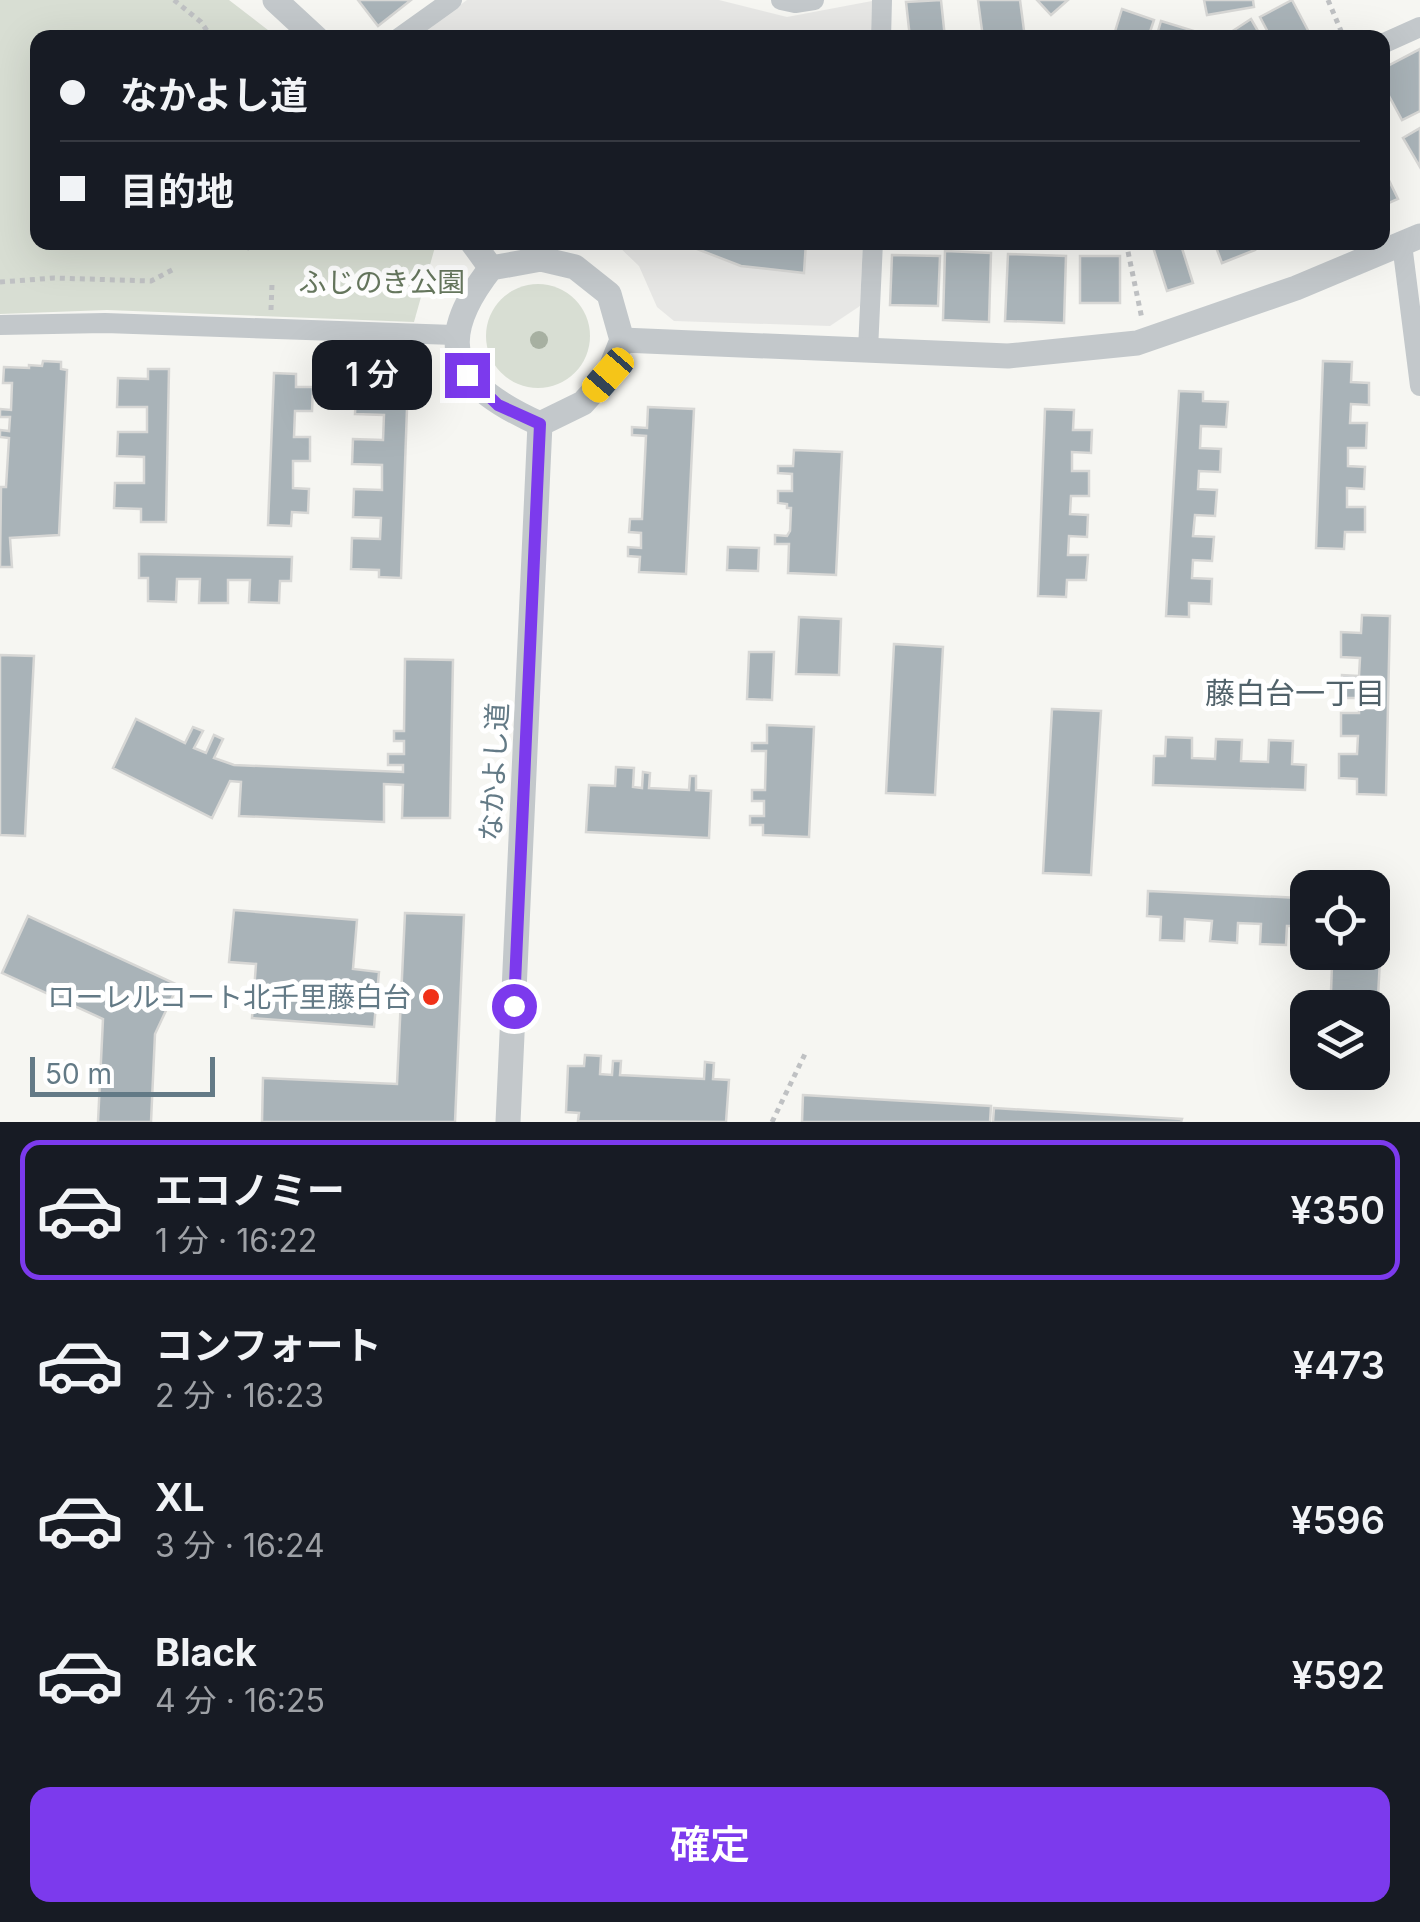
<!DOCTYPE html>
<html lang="ja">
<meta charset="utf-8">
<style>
body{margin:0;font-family:Inter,"Noto Sans JP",sans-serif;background:#242831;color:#f1f3f6;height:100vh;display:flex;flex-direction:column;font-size:38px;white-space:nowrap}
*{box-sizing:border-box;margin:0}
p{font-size:32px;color:#9ea1a6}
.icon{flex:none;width:55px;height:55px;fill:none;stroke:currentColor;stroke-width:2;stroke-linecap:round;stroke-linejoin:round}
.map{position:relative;height:1122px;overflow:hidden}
.side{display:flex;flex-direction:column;background:#171b24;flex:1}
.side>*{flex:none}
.hud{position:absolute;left:30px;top:30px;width:1360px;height:220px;border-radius:20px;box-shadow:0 10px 40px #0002;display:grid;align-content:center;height:220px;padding:0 30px;background:#171b24}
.fabs{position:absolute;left:1290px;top:870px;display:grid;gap:20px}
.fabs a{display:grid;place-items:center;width:100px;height:100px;border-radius:20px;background:#171b24;box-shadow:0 10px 40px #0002;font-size:50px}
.scale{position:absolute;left:30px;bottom:25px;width:185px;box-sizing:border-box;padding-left:10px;border:5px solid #637a86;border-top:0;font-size:28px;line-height:35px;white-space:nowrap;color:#637a86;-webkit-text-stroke:8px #fff;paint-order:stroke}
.end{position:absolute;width:45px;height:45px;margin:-22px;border:12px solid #7c3aed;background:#fff;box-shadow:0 0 0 5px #fff}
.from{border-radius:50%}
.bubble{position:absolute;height:70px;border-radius:20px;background:#171b24;box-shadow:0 10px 40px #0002;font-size:32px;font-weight:600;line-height:70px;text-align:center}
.car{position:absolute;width:30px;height:60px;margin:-30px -15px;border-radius:12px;box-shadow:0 0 8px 2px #0007;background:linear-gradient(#f5c518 24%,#345 0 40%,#f5c518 0 76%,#345 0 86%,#f5c518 0)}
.hud b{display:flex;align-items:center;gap:35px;height:95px;font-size:38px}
.hud b+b{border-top:2px solid #363941}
.hud i{width:25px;height:25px;background:#f1f3f6}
ul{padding:18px 0 0;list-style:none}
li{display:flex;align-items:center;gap:30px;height:140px;margin:0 20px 15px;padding:0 10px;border:5px solid transparent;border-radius:20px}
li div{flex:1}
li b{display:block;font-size:38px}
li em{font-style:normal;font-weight:600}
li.active{border-color:#7c3aed}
li>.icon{width:90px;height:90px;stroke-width:1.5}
.cta{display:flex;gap:20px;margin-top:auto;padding:20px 30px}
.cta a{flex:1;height:115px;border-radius:20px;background:#7c3aed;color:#fff;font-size:40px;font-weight:600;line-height:115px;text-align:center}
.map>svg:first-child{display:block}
.built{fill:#e7e7e5}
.green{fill:#d8ded3}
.building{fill:#a9b3b8;stroke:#d7d7d5;stroke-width:2.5}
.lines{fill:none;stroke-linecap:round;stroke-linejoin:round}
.path{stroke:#bfc1c3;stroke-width:5;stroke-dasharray:5 5;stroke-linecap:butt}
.minor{stroke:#c3c8cb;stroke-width:20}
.tertiary{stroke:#c3c8cb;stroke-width:25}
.tree{fill:#a7b0a1}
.route{stroke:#7c3aed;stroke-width:12}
.poi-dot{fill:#f03118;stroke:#fff;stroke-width:4}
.labels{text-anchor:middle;stroke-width:10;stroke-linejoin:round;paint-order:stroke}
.park-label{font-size:28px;fill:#66775e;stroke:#fff}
.street-label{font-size:28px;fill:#637a86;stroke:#fff}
.poi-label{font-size:28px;fill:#637a86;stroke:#fff;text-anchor:end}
.neighbourhood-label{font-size:30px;fill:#51626a;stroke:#fff}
</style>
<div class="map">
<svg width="1420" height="1122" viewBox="0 0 1420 1122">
<rect width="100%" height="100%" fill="#f6f6f2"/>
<!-- built -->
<g class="built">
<polygon points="467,0 719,0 787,17 872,1 871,37 415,38"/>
<polygon points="615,243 863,243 860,306 830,326 674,321 657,307 639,266"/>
</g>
<!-- green -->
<g class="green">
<polygon points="0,0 229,0 277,37 38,38 38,242 432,243 435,247 414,322 107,310 0,314"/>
<circle cx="538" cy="336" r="52"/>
</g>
<!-- building -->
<g class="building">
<polygon points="358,0 411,0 378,26"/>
<polygon points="941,0 945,38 910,38 906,2"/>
<polygon points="978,0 1020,0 1025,38 983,38"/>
<polygon points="1037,0 1068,0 1051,15"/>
<polygon points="1204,0 1253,0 1254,7 1207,15"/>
<polygon points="1292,0 1312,38 1271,38 1260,17"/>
<polygon points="1122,9 1154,20 1148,38 1113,38"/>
<polygon points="1251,19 1262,38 1222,38"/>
<polygon points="1161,21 1194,31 1192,38 1156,38"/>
<polygon points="1420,49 1420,111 1402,120 1382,83 1382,69"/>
<polygon points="1420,128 1420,167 1403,138"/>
<polygon points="1382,166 1398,199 1382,206"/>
<polygon points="679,242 806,242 804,273 741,266"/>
<polygon points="922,242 958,242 958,247 922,246"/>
<polygon points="1180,242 1193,283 1167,291 1152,244"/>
<polygon points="1214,242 1252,242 1255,250 1222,263"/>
<polygon points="945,251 991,253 989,322 943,320"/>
<polygon points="1008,254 1066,256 1064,323 1005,321"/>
<polygon points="892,255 940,256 938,306 890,305"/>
<rect x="1080" y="256" width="40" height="47"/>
<polygon points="43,361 61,362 61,369 67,370 59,535 10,538 12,567 0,567 1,487 6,487 9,438 0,437 0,430 9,431 10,417 0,417 0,409 11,410 12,383 3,383 4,367 29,368 29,365 42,366"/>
<polygon points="1323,361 1352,362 1351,382 1369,383 1369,405 1351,404 1350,423 1367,423 1366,448 1348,448 1348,466 1365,467 1364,489 1347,488 1347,507 1365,507 1365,532 1345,532 1344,549 1316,548"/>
<polygon points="148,369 169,369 166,522 141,522 141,509 114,508 115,483 144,483 144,457 117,456 118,432 147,432 147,407 117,407 118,378 148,379"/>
<polygon points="274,373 296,374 296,387 313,387 312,411 295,411 294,437 310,437 310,461 293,461 293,488 309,489 308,513 292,512 291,526 268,525"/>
<polygon points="381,379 408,380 401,578 379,577 379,570 351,569 352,538 380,539 381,518 353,517 354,489 382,490 382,465 352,464 353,439 383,440 384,415 355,414 356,389 380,390"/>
<polygon points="1179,391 1203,392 1203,401 1228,402 1226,427 1201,426 1200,448 1221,449 1220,472 1199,471 1198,489 1217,490 1215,516 1195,515 1193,536 1214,537 1212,561 1193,560 1192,578 1212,579 1211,604 1189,603 1189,617 1166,616"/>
<polygon points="648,407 694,409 686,574 639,572 640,557 628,556 628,547 641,548 641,533 629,532 630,519 642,519 646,436 632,435 632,427 647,428"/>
<polygon points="1045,409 1074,410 1073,430 1092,430 1091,453 1072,452 1072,471 1089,471 1089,496 1071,496 1070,514 1088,515 1087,537 1069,536 1068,555 1088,555 1086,580 1067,580 1066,597 1038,596"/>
<polygon points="794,450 842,452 836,575 788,573 789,544 775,544 775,535 787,536 790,531 791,508 787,508 787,504 778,503 778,491 792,491 792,474 778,473 778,466 793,466"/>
<polygon points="728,547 759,548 758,571 727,570"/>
<polygon points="139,554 292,557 291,581 280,581 279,603 249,602 250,580 228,580 228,603 199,603 200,579 177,579 176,602 148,601 148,578 139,578"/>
<polygon points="1362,615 1390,616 1386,795 1357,794 1357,779 1339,778 1339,754 1357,754 1358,736 1341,736 1341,713 1359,713 1359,698 1341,698 1342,675 1359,676 1360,658 1341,657 1341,632 1361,633"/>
<polygon points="799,617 841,619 839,675 796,674"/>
<polygon points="894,644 943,647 935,795 886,793"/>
<polygon points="749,652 774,652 772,700 747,699"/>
<polygon points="0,655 34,656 25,836 0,835"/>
<polygon points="405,659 453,660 450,818 402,818 403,785 384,784 384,822 239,816 241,782 230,781 212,818 113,768 136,719 185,743 193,727 203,731 194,748 206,753 214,735 223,739 214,758 234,765 403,772 403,765 388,765 388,754 404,754 404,741 394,741 394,731 404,731"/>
<polygon points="1052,709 1101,711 1091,875 1043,873"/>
<polygon points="767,725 814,727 809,837 763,835 763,825 750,825 750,816 764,816 764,801 752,801 752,790 765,790 766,751 752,751 752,743 767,743"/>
<polygon points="1166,737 1192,738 1192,758 1215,759 1216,739 1242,740 1241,761 1268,762 1269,740 1293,741 1292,764 1306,765 1305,790 1153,785 1154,756 1165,756"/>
<polygon points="616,767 634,768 633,787 642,788 643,772 650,773 649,788 689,790 690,776 696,776 696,790 711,791 709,838 586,832 589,785 615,786"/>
<polygon points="1148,891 1300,898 1298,926 1287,926 1286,945 1260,944 1261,924 1238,923 1237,943 1210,941 1212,921 1185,919 1184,941 1160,940 1161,917 1147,916"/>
<polygon points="1372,902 1383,902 1375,1054 1372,1054 1372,1008 1350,1008 1350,992 1331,992 1332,965 1353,966 1354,952 1372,952"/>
<polygon points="234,910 357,920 353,969 379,972 374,1027 252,1018 256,964 229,962"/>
<polygon points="405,913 464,915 455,1122 262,1122 263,1078 397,1084"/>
<polygon points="28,916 178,985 155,1034 151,1122 98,1122 103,1019 2,973"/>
<polygon points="585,1055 601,1056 600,1074 612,1075 613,1061 621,1061 620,1075 704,1079 705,1062 714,1063 713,1079 729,1080 726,1122 578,1121 579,1113 566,1112 568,1066 584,1066"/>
<polygon points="803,1095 991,1106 990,1122 802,1122"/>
<polygon points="994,1108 1182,1119 1181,1122 993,1122"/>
</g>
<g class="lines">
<!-- path -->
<g class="path">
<polyline points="174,0 201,22 212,38"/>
<polyline points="1328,0 1344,38"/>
<polyline points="236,242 253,250"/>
<polyline points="1126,242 1142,319"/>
<polyline points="0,282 54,278 151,281 174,269"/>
<polyline points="271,310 272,284"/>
<polyline points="772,1122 805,1054"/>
</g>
<!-- minor -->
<g class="minor">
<polyline points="781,0 795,3 814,0"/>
<polyline points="399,38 452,0"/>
<polyline points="881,38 882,0"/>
<polyline points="1382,44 1420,27"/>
<polyline points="1402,244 1420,386"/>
<polyline points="0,325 105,323 454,335"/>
<polyline points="868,350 873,242"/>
</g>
<!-- tertiary -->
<g class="tertiary">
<polyline points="275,0 316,38"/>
<polyline points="472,242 491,268"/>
<path d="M541,259l34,8 34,27 13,46 -14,35 -25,28 -43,21c-84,-38 -111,-77 -49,-156z"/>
<polyline points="622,340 1008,356 1137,343 1296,288 1420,236"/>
<polyline points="508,1122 540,424"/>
</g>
</g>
<!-- trees -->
<circle class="tree" cx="539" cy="340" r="9"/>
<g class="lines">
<!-- route -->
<polyline class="route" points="467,375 498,405 540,424 514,1006"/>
</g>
<!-- markers -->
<circle class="poi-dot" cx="431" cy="997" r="10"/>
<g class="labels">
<!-- park labels -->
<g class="park-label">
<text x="382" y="292">ふじのき公園</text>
</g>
<!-- street labels -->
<g class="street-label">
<text transform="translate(494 772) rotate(-87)" y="10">なかよし道</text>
</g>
<!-- poi labels -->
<g class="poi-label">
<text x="411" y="1007">ローレルコート北千里藤白台</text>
</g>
<!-- neighbourhood labels -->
<g class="neighbourhood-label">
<text x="1295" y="704">藤白台一丁目</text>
</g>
</g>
</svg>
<div class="fabs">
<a><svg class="icon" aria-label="locate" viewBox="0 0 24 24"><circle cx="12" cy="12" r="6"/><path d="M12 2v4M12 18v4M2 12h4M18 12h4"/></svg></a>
<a><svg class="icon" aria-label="layers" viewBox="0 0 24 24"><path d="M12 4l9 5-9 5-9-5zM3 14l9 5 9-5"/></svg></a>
</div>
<div class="scale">50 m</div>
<i class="end from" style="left:514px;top:1006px"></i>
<i class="end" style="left:467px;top:375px"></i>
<div class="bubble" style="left:312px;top:340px;width:120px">1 分</div>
<i class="car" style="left:608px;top:375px;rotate:221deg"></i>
<div class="hud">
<b><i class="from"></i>なかよし道</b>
<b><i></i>目的地</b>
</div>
</div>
<section class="side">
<ul>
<li class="active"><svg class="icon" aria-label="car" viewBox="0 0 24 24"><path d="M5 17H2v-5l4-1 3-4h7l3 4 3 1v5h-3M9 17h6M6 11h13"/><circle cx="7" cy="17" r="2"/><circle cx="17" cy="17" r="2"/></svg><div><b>エコノミー</b><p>1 分 · 16:22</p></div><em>¥350</em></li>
<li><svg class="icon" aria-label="car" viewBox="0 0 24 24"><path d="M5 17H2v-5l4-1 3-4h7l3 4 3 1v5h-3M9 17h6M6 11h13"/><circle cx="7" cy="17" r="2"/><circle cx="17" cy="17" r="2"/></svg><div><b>コンフォート</b><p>2 分 · 16:23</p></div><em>¥473</em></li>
<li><svg class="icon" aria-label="car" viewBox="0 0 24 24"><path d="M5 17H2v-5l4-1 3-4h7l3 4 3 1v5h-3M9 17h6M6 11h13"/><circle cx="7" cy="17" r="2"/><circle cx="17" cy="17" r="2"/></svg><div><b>XL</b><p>3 分 · 16:24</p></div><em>¥596</em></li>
<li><svg class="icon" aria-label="car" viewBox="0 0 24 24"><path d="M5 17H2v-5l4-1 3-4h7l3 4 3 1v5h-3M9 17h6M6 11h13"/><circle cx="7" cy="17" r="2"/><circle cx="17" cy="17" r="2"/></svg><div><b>Black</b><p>4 分 · 16:25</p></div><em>¥592</em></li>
</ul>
<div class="cta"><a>確定</a></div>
</section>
